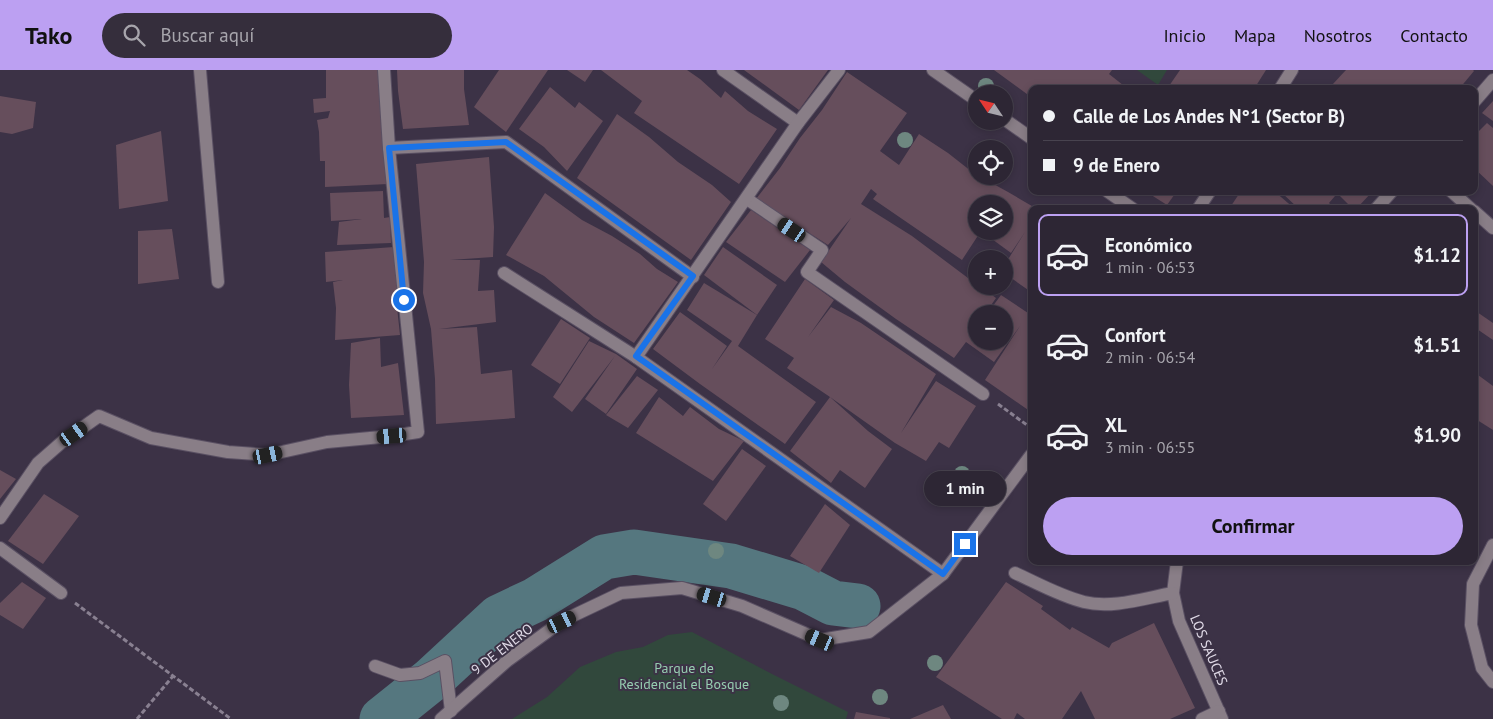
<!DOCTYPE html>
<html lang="es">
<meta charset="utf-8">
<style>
body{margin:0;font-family:"PT Sans",sans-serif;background:#352e3c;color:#f1f3f6;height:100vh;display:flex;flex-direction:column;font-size:19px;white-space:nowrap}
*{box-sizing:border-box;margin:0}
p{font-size:16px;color:#a7a5ac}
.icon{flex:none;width:28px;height:28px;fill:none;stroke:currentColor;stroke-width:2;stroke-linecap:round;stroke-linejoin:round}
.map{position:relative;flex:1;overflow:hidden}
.drawer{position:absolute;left:1028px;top:135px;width:450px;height:360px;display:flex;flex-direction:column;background:#2d2634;border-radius:10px;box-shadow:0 2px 8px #0003,0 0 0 1px #48434f}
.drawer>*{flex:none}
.top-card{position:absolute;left:1028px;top:15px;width:450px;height:110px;border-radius:10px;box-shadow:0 2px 8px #0003,0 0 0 1px #48434f;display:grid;align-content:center;height:110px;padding:0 15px;background:#2d2634}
.needle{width:32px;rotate:305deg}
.controls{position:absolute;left:968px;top:15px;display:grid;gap:10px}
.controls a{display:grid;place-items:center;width:45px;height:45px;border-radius:50%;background:#2d2634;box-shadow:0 2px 8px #0003,0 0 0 1px #48434f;font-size:25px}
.end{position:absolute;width:22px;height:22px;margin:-11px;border:6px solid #1a73e8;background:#fff;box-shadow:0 0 0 2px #fff}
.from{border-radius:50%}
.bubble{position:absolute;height:35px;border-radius:18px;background:#2d2634;box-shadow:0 2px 8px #0003,0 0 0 1px #48434f;font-size:16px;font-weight:700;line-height:35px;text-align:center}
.car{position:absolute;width:15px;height:30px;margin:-15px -8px;border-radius:6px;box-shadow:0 0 4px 1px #0007;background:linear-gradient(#222 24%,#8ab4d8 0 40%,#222 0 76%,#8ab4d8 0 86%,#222 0)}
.top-card b{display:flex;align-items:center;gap:18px;height:48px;font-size:19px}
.top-card b+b{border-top:1px solid #48434f}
.top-card i{width:12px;height:12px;background:#f1f3f6}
ul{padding:9px 0 0;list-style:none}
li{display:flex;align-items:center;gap:15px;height:82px;margin:0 10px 8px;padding:0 5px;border:2px solid transparent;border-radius:10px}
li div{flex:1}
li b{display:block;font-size:19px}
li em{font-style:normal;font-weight:700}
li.active{border-color:#bca0f2}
li>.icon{width:45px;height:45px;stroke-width:1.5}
.action{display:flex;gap:10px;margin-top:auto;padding:10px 15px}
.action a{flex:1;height:58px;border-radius:30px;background:#bca0f2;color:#111;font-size:20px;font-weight:700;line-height:58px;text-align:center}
header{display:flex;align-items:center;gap:30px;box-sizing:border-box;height:70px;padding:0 25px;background:#bca0f2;color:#111}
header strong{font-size:24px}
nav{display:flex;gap:28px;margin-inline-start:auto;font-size:18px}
.search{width:350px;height:45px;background:#352e3c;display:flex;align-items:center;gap:12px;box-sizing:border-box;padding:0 18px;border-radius:28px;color:#a7a5ac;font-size:19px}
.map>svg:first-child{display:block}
.green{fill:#31483c}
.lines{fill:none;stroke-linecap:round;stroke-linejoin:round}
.river{stroke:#55777f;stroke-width:45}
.building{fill:#664e5c}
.minor-casing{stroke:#5a5063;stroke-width:14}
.path{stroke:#898091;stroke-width:3;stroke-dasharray:5 2.5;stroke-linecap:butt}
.minor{stroke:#897e87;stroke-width:12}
.tree{fill:#6e8780}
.route{stroke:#1a73e8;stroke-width:6}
.labels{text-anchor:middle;stroke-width:4;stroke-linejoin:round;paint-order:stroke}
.street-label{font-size:14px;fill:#e0dae7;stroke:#3c3246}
.park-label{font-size:14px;fill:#96cdb0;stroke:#3c3246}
</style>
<header>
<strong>Tako</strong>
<div class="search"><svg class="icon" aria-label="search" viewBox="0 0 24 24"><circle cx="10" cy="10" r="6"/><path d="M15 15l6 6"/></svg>Buscar aquí</div>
<nav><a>Inicio</a><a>Mapa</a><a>Nosotros</a><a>Contacto</a></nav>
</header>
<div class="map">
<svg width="1493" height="649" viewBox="0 0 1493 649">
<rect width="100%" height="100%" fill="#3c3246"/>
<!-- green -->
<g class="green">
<polygon points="1137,0 1167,0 1158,15"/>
<polygon points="692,562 774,605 848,642 846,649 512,649 547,627 580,597 616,582 643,577 668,565"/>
</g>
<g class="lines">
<!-- river -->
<polyline class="river" points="382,649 432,609 499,547 535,530 604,487 634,482 731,496 804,518 833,533 858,536"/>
</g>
<!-- building -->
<g class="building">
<polygon points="326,0 378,0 382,60 388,114 325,117 325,91 320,91 319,62 317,50 328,48 330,41 314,43 313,29 326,28"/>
<polygon points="397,0 464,0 464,19 469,55 403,59 398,21"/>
<polygon points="499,0 548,0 506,62 474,37"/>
<polygon points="567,0 593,0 585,12"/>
<polygon points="601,0 687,0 700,9 721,28 725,21 748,41 777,59 739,114 634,43 642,31"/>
<polygon points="744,0 828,0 799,40"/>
<polygon points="994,0 1112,0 1109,4 1128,19 1031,19 1031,27"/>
<polygon points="1180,0 1266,0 1254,19 1172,19 1169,16"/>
<polygon points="1346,0 1473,0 1474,1 1459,19 1335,19 1332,15"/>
<polygon points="847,2 907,43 880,81 899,95 919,64 948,83 976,105 976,106 979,106 1008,122 1037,139 1031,139 1031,222 1004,203 1004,196 1025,162 1011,183 981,161 1004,161 1004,134 976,134 976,161 981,161 962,190 873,129 877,124 871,119 861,134 912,166 976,214 976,216 980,216 996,228 985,244 976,244 976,271 1004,271 1004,244 987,244 1001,225 1031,245 1031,342 985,310 1020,256 994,292 966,272 954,288 896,249 845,212 821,192 851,148 828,175 756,129 780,98 800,68 822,40"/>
<polygon points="550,17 575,38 579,32 603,51 567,101 544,77 519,59"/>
<polygon points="0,26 36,32 33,58 12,64 0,62"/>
<polygon points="1493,31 1493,51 1482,43"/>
<polygon points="617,44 649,67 678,92 712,115 731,132 691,190 577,108"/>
<polygon points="1487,53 1493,58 1493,116 1474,98 1474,66"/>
<polygon points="161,61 168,131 119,139 116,75"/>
<polygon points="489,87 494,157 493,187 450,190 480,190 478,221 494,220 496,252 439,259 477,257 481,304 512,300 515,348 436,354 435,309 431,259 423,223 424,192 416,94"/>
<polygon points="383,121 384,148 390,147 391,173 337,175 339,152 362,149 331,151 330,123"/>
<polygon points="1145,121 1177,121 1167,135"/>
<polygon points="1241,121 1274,121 1295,139 1229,139"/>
<polygon points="1280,121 1331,121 1335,126 1329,133 1335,139 1299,139"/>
<polygon points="1335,121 1373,121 1356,139 1353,139"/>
<polygon points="545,123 582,150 612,166 640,184 657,199 678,212 634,273 594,247 544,206 506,185"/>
<polygon points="751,140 810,180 785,212 726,172"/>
<polygon points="172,159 179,209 138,214 138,161"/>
<polygon points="394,177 397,206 397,237 400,265 335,270 336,238 333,212 343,210 326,212 325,182"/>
<polygon points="723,177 777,215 757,245 704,205"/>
<polygon points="805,209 834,230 808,267 831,237 861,253 936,304 901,363 936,311 976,336 949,378 939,372 926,391 895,373 830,327 868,361 892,379 865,418 840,400 831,413 790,381 830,327 787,298 794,288 765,269"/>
<polygon points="704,213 757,245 738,276 816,332 785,374 700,314 653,279 680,242 727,276 712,299 732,271 687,240"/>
<polygon points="1477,242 1493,253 1493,270 1474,257 1474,247"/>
<polygon points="561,249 590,268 560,314 531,295"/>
<polygon points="380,268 381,297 398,293 404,345 351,348 349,315 351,273"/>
<polygon points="589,271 616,284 637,299 606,344 585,329 615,286 572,342 553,327"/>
<polygon points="1474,302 1493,316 1493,360 1474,348"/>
<polygon points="637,306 658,320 628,358 606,345"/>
<polygon points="659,327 683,346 690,337 719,359 744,371 713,411 636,363"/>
<polygon points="742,379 766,396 726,451 703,434"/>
<polygon points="0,400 16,409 0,429"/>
<polygon points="44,424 79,446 43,494 8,471"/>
<polygon points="825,434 850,455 819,503 790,486"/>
<polygon points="22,512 46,528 23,559 0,545 0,533"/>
<polygon points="1006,512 1043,536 1041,539 1070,560 1072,557 1109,578 1112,573 1154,553 1195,638 1170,649 1095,649 1081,621 1062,649 1025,649 1017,643 1014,649 1002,649 936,607"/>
<polygon points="943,635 951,649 910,649"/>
<polygon points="856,642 890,648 890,649 854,649"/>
</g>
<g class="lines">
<defs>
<g id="minor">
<polyline points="200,0 218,212"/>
<polyline points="723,0 798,53"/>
<polyline points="933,0 976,30"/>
<polyline points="1280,19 1292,0"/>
<polyline points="1474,32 1493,10"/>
<polyline points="1004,49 1031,68"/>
<polyline points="389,78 506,72 693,207"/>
<polyline points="1107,121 1133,139"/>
<polyline points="1451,121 1471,139"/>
<polyline points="747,129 822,180 807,202 983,324"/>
<polyline points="1198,139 1210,121"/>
<polyline points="1376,139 1392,121"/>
<polyline points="1474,141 1493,158"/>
<polyline points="504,203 636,287 943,504"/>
<polyline points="636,287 798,53 839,0"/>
<polyline points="0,448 38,393 62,372 99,346 151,368 228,382 268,385 327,372 392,366 418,362 389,78 384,0"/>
<polyline points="1493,475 1473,514 1471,555 1482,598 1493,612"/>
<polyline points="0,478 61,523"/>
<polyline points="1177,491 1173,523 1179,551 1222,649"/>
<path d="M1015,503c22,10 45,23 69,29 28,7 61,-4 89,-9"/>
<polyline points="375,596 400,605 420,603 445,591 451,641"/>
<polyline points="441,649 507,591 562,551 621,523 682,518 742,536 820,570 869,562 943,504 1031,385"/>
<polyline points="1202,649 1219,641"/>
</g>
</defs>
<!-- minor casing -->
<use href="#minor" class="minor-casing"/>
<!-- path -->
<g class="path">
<polyline points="998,334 1031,358"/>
<polyline points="75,533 231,649"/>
<polyline points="137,649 173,606"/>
</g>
<!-- minor -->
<use href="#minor" class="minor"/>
</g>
<!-- trees -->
<g class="tree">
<circle cx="986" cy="16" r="8"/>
<circle cx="905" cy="70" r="8"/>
<circle cx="962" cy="404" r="8"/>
<circle cx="716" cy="481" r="8"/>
<circle cx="935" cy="593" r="8"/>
<circle cx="880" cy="627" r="8"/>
<circle cx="781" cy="633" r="8"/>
</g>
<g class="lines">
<!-- route -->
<polyline class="route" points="404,230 389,78 506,72 693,206 636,286 943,504 965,474"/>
</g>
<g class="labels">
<!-- street labels -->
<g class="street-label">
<text transform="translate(502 579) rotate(-38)" y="5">9 DE ENERO</text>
<text transform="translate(1209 580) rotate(67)" y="5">LOS SAUCES</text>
</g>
<!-- park labels -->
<g class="park-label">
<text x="684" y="603">Parque de<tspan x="684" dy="16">Residencial el Bosque</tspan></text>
</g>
</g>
</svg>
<div class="controls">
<a><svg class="needle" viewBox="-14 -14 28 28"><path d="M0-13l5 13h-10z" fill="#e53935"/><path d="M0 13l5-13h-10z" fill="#a7a5ac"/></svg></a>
<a><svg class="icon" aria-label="locate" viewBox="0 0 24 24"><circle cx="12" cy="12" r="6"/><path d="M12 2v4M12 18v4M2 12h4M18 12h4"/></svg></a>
<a><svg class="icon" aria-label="layers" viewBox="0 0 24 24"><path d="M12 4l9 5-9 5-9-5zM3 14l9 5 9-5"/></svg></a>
<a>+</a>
<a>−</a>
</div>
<i class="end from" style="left:404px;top:230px"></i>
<i class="end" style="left:965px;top:474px"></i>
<div class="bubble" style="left:924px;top:401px;width:82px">1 min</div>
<i class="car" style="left:792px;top:160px;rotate:304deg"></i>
<i class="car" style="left:74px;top:364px;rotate:55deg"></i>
<i class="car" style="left:392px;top:366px;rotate:265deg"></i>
<i class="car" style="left:268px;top:385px;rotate:78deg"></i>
<i class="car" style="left:712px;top:527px;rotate:287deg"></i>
<i class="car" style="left:562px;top:552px;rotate:64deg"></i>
<i class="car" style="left:820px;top:570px;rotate:293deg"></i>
<div class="top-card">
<b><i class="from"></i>Calle de Los Andes N°1 (Sector B)</b>
<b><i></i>9 de Enero</b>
</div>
<section class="drawer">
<ul>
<li class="active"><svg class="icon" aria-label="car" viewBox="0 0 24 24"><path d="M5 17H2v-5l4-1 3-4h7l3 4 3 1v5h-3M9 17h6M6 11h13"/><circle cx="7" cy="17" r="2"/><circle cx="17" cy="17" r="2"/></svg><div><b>Económico</b><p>1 min · 06:53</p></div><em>$1.12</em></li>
<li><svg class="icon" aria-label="car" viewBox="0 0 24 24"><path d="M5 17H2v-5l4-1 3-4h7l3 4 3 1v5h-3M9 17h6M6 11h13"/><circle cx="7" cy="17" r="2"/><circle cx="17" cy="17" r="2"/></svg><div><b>Confort</b><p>2 min · 06:54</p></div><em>$1.51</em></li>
<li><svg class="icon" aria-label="car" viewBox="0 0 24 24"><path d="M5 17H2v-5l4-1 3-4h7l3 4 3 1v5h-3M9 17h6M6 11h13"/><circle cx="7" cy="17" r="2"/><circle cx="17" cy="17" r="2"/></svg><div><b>XL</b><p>3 min · 06:55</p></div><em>$1.90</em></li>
</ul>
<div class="action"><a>Confirmar</a></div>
</section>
</div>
